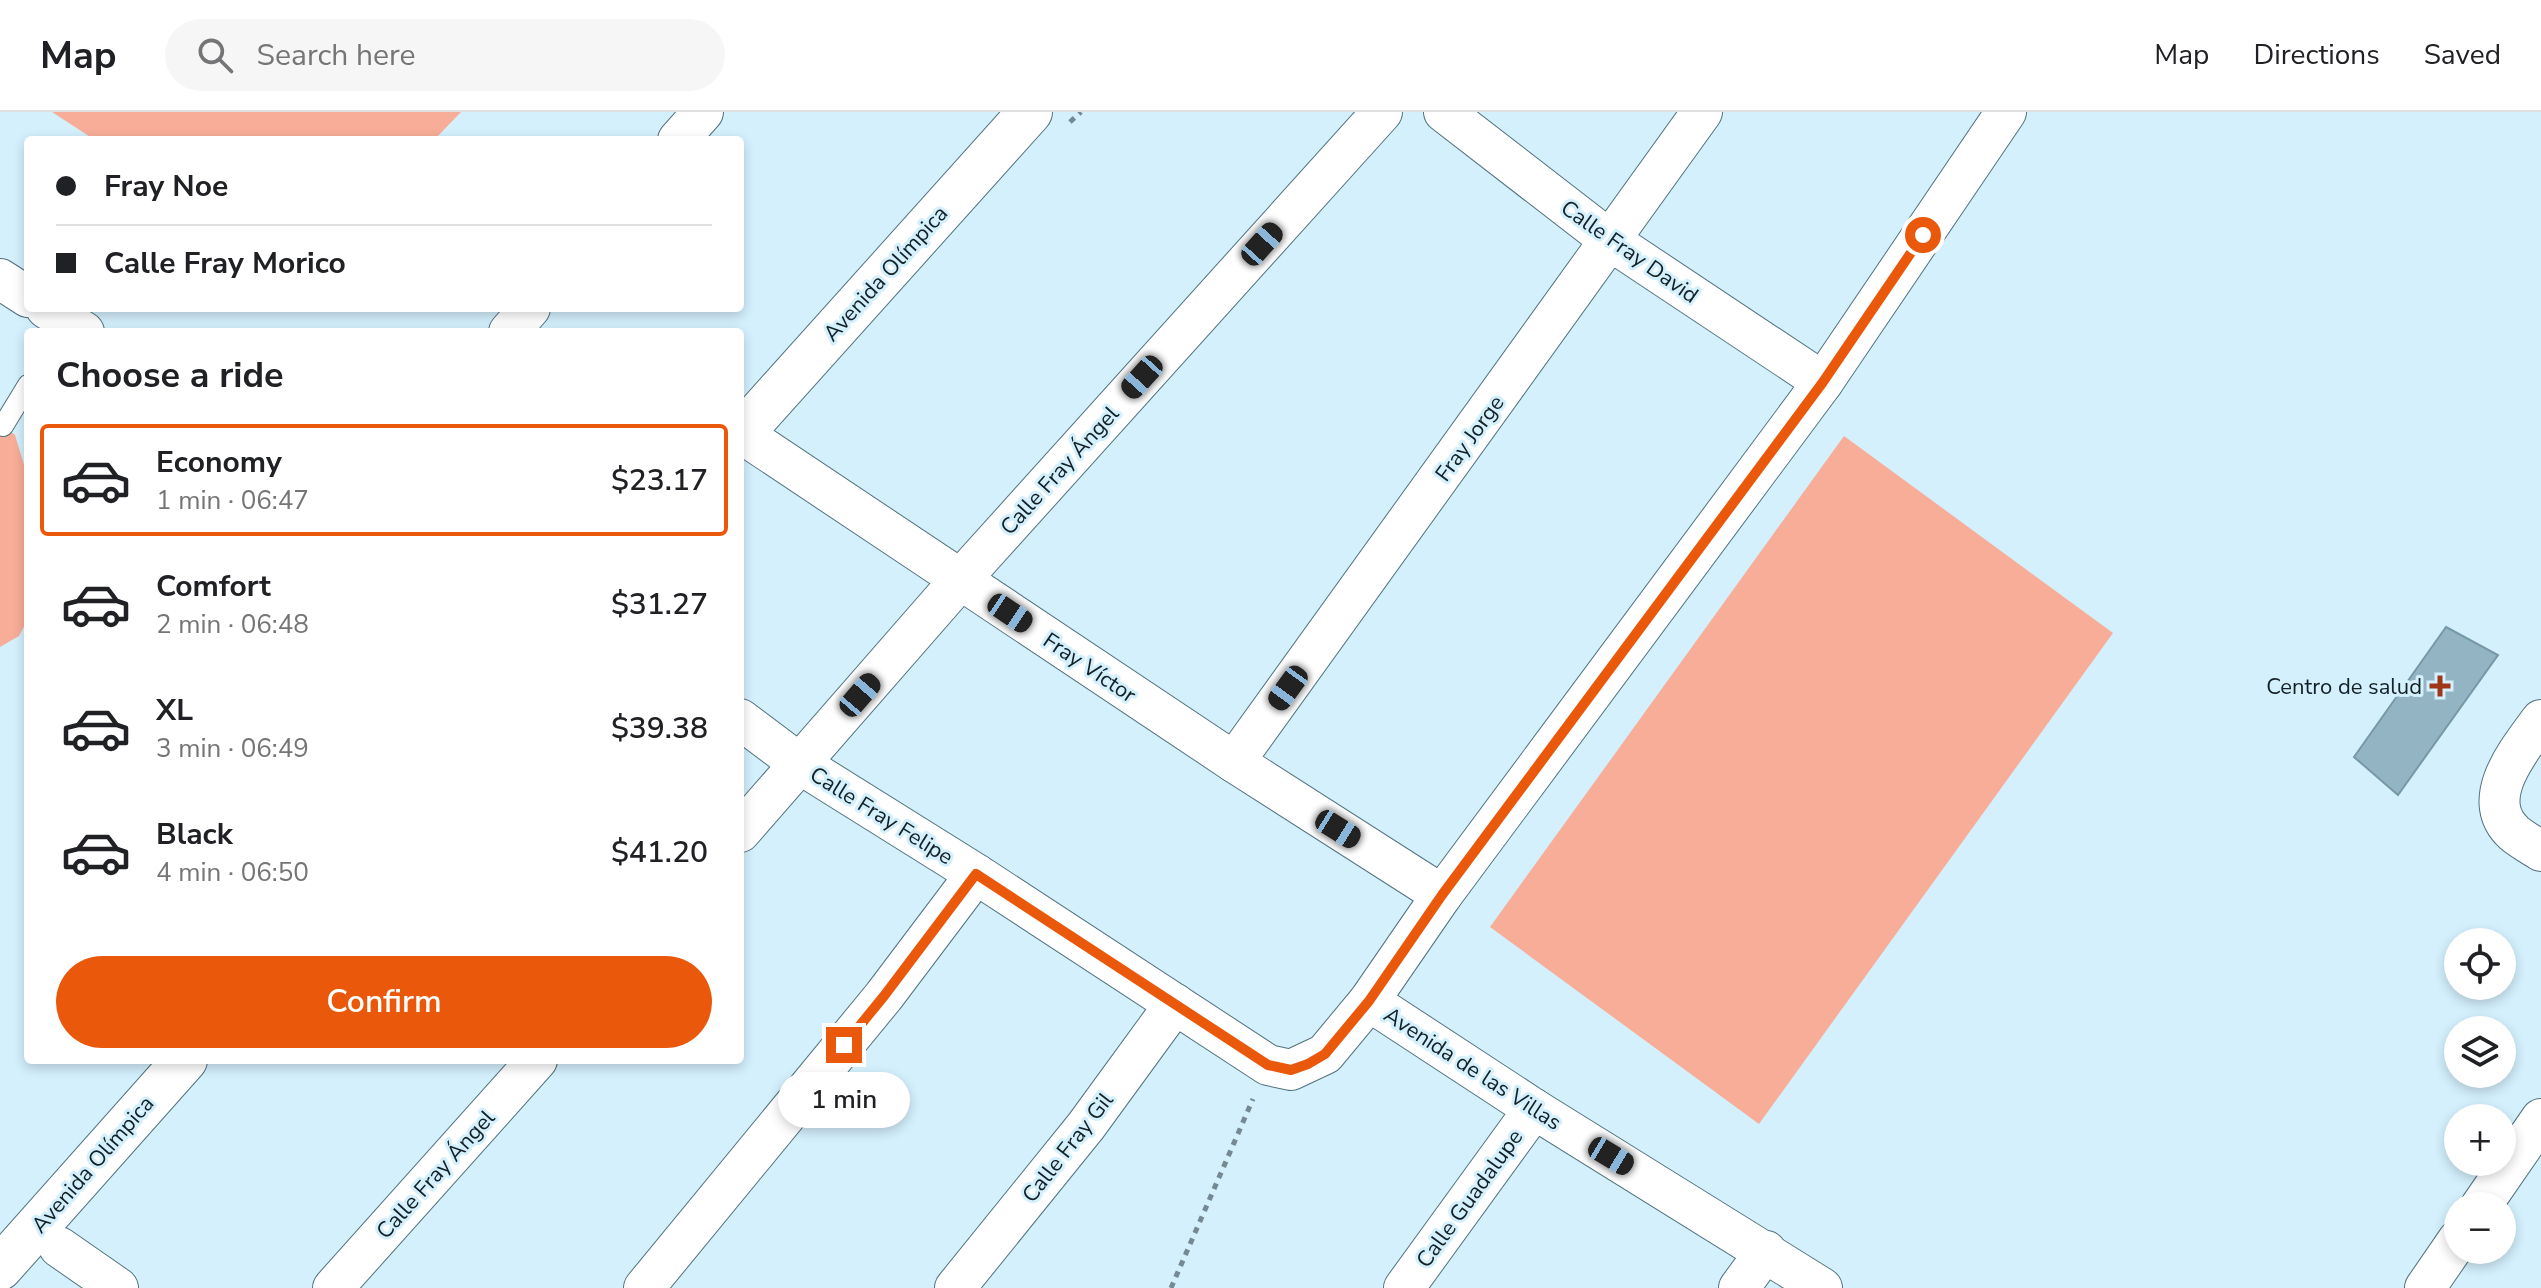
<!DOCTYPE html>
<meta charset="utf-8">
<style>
body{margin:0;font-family:"Nunito Sans",sans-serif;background:#f6f6f6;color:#202124;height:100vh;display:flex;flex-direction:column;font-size:30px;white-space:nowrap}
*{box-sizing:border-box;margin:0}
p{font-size:26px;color:#757577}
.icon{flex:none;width:44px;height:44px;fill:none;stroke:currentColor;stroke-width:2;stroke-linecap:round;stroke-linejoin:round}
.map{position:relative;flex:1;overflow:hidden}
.drawer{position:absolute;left:24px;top:216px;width:720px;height:736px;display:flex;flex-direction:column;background:#fff;border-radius:8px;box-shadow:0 4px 12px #0003}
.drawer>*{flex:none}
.hud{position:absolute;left:24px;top:24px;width:720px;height:176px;border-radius:8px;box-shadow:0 4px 12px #0003;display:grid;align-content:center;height:176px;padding:0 32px;background:#fff}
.fabs{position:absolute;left:2444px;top:816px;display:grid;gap:16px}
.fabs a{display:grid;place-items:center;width:72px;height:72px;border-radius:50%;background:#fff;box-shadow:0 4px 12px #0003;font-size:40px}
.end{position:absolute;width:36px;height:36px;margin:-18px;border:10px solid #ea580c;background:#fff;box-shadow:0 0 0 4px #fff}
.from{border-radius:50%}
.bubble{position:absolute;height:56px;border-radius:28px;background:#fff;box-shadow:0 4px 12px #0003;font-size:26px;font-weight:600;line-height:56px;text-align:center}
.car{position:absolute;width:24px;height:48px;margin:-24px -12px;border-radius:10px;box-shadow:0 0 6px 2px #0007;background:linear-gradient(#222 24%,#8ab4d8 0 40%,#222 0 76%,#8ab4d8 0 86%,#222 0)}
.hud b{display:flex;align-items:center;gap:28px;height:76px;font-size:30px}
.hud b+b{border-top:2px solid #e0e0e0}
.hud i{width:20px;height:20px;background:#202124}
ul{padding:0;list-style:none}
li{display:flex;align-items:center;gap:24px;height:112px;margin:0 16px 12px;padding:0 16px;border:4px solid transparent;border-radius:8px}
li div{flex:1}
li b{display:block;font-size:30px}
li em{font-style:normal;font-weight:600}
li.active{border-color:#ea580c}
li>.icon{width:72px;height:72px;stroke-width:1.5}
h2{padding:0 32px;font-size:36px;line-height:96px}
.cta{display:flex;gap:16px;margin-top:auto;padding:16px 32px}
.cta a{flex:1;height:92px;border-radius:48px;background:#ea580c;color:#fff;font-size:32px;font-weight:600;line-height:92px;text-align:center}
header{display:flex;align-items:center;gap:48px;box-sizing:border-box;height:112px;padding:0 40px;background:#fff;border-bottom:2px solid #e0e0e0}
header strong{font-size:38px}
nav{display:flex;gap:44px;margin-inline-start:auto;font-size:28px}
.search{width:560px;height:72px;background:#f6f6f6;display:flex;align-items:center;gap:20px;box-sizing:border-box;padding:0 28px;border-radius:44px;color:#757577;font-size:30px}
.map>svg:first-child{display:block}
.green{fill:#f7ad98}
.building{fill:#92b4c3;stroke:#7798a7;stroke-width:2}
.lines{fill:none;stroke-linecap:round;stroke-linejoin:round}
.service-casing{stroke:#52727f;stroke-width:22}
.minor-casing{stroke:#52727f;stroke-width:42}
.tertiary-casing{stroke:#52727f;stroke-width:46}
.path{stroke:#748992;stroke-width:5;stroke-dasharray:6 6;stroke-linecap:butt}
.service{stroke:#fff;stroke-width:20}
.minor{stroke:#fff;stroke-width:40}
.tertiary{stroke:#fff;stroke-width:44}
.route{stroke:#ea580c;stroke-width:10}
.poi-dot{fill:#9f3718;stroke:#d4f0fd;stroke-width:3}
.labels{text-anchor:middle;stroke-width:6;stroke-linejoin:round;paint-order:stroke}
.street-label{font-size:22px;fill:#132026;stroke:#d4f0fd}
.poi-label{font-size:22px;fill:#132026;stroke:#d4f0fd;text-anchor:end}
</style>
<header>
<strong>Map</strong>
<div class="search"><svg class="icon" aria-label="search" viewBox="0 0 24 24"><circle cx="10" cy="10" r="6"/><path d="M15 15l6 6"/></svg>Search here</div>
<nav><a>Map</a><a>Directions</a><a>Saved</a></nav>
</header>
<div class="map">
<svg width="2541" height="1176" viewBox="0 0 2541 1176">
<rect width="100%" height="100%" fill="#d4f0fd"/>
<!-- green -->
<g class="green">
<polygon points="52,0 461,0 434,28 95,28"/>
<polygon points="0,311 15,323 28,366 28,507 19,524 0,535"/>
<polygon points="1844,324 2113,521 1759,1012 1490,815"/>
</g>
<!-- building -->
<polygon class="building" points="2446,515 2498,543 2398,683 2354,645"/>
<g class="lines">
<defs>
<polyline id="service" points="3,314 28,273"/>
<g id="minor">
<polyline points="1444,0 1611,129 1823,270"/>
<polyline points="678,28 703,0"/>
<polyline points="0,167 28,185"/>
<polyline points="46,196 84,220"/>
<polyline points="509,220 530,196"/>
<polyline points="741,321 1234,650 1442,783"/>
<polyline points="740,607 800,652 976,762 1268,953 1291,958 1325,942 1369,889 1442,783 1823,270 2006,0"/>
<path d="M2541,608c-21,29 -64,79 -27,113 8,7 18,12 27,18"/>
<polyline points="1234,650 1702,0"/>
<polyline points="740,720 960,468 1382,0"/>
<polyline points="1369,889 1534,997 1822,1176"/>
<polyline points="2481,1094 2541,1007"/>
<polyline points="59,1135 118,1176"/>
<polyline points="333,1176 537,948"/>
<polyline points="644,1176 884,884 976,762"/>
<polyline points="955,1176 1086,1014 1175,892"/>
<polyline points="1404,1176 1534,997"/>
<polyline points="1739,1176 1766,1139"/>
<polyline points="2425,1176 2458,1128"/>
</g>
<g id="tertiary">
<polyline points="740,323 1030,0"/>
<polyline points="0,1156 185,948"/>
</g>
</defs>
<!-- service casing -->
<use href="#service" class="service-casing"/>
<!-- minor casing -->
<use href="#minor" class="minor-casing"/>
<!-- tertiary casing -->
<use href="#tertiary" class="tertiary-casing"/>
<!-- path -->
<g class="path">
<polyline points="1070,10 1081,0"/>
<polyline points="1171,1176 1253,987"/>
</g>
<!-- service -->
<use href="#service" class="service"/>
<!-- minor -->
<use href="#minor" class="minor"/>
<!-- tertiary -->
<use href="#tertiary" class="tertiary"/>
</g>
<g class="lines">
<!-- route -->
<polyline class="route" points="844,933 884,884 976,762 1268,953 1291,958 1308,952 1325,942 1369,889 1442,783 1823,270 1923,123"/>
</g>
<!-- markers -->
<path class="poi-dot" d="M2436 562h8v8h8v8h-8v8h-8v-8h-8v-8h8z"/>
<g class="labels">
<!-- street labels -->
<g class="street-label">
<text transform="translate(1630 139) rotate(35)" y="8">Calle Fray David</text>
<text transform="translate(885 161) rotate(-48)" y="8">Avenida Olímpica</text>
<text transform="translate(1469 326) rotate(-54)" y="8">Fray Jorge</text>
<text transform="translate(1059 358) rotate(-48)" y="8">Calle Fray Ángel</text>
<text transform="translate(1090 555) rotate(34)" y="8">Fray Víctor</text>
<text transform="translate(882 703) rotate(32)" y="8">Calle Fray Felipe</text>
<text transform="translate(1473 956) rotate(33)" y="8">Avenida de las Villas</text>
<text transform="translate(1067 1035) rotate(-52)" y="8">Calle Fray Gil</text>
<text transform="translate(92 1052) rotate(-49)" y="8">Avenida Olímpica</text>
<text transform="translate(435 1062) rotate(-48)" y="8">Calle Fray Ángel</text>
<text transform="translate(1469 1086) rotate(-54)" y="8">Calle Guadalupe</text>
</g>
<!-- poi labels -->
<g class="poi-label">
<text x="2422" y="582">Centro de salud</text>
</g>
</g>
</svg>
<div class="fabs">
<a><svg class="icon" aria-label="locate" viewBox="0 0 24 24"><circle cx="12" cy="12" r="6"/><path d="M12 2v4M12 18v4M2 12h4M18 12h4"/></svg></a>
<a><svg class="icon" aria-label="layers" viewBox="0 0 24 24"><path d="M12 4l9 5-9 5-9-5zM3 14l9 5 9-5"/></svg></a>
<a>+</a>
<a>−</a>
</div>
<i class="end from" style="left:1923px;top:123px"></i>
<i class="end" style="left:844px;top:933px"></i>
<div class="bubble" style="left:778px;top:960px;width:132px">1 min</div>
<i class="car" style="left:1262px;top:132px;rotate:42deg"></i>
<i class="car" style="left:1142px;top:265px;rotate:222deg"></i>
<i class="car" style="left:1010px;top:501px;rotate:124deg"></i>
<i class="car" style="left:1288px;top:576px;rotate:216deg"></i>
<i class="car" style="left:860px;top:583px;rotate:41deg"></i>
<i class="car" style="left:1338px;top:717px;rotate:122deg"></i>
<i class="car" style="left:1611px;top:1044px;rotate:121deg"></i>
<div class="hud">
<b><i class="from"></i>Fray Noe</b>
<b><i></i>Calle Fray Morico</b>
</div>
<section class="drawer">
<h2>Choose a ride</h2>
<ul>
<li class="active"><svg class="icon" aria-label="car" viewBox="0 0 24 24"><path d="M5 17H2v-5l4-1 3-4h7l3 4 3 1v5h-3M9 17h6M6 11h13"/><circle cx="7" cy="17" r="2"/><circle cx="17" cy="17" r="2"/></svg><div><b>Economy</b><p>1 min · 06:47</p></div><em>$23.17</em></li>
<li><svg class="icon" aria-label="car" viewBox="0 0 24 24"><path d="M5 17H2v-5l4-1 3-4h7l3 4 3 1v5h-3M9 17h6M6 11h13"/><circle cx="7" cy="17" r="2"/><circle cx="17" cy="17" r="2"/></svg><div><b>Comfort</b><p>2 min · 06:48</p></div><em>$31.27</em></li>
<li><svg class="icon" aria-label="car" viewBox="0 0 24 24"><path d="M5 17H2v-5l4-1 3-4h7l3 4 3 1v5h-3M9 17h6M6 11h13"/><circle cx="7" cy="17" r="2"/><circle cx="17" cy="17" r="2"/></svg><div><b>XL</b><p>3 min · 06:49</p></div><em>$39.38</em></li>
<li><svg class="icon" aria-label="car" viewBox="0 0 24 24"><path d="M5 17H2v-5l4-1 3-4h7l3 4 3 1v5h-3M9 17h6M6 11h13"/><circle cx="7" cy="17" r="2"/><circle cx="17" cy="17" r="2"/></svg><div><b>Black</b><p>4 min · 06:50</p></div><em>$41.20</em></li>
</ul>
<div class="cta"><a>Confirm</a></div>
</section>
</div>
